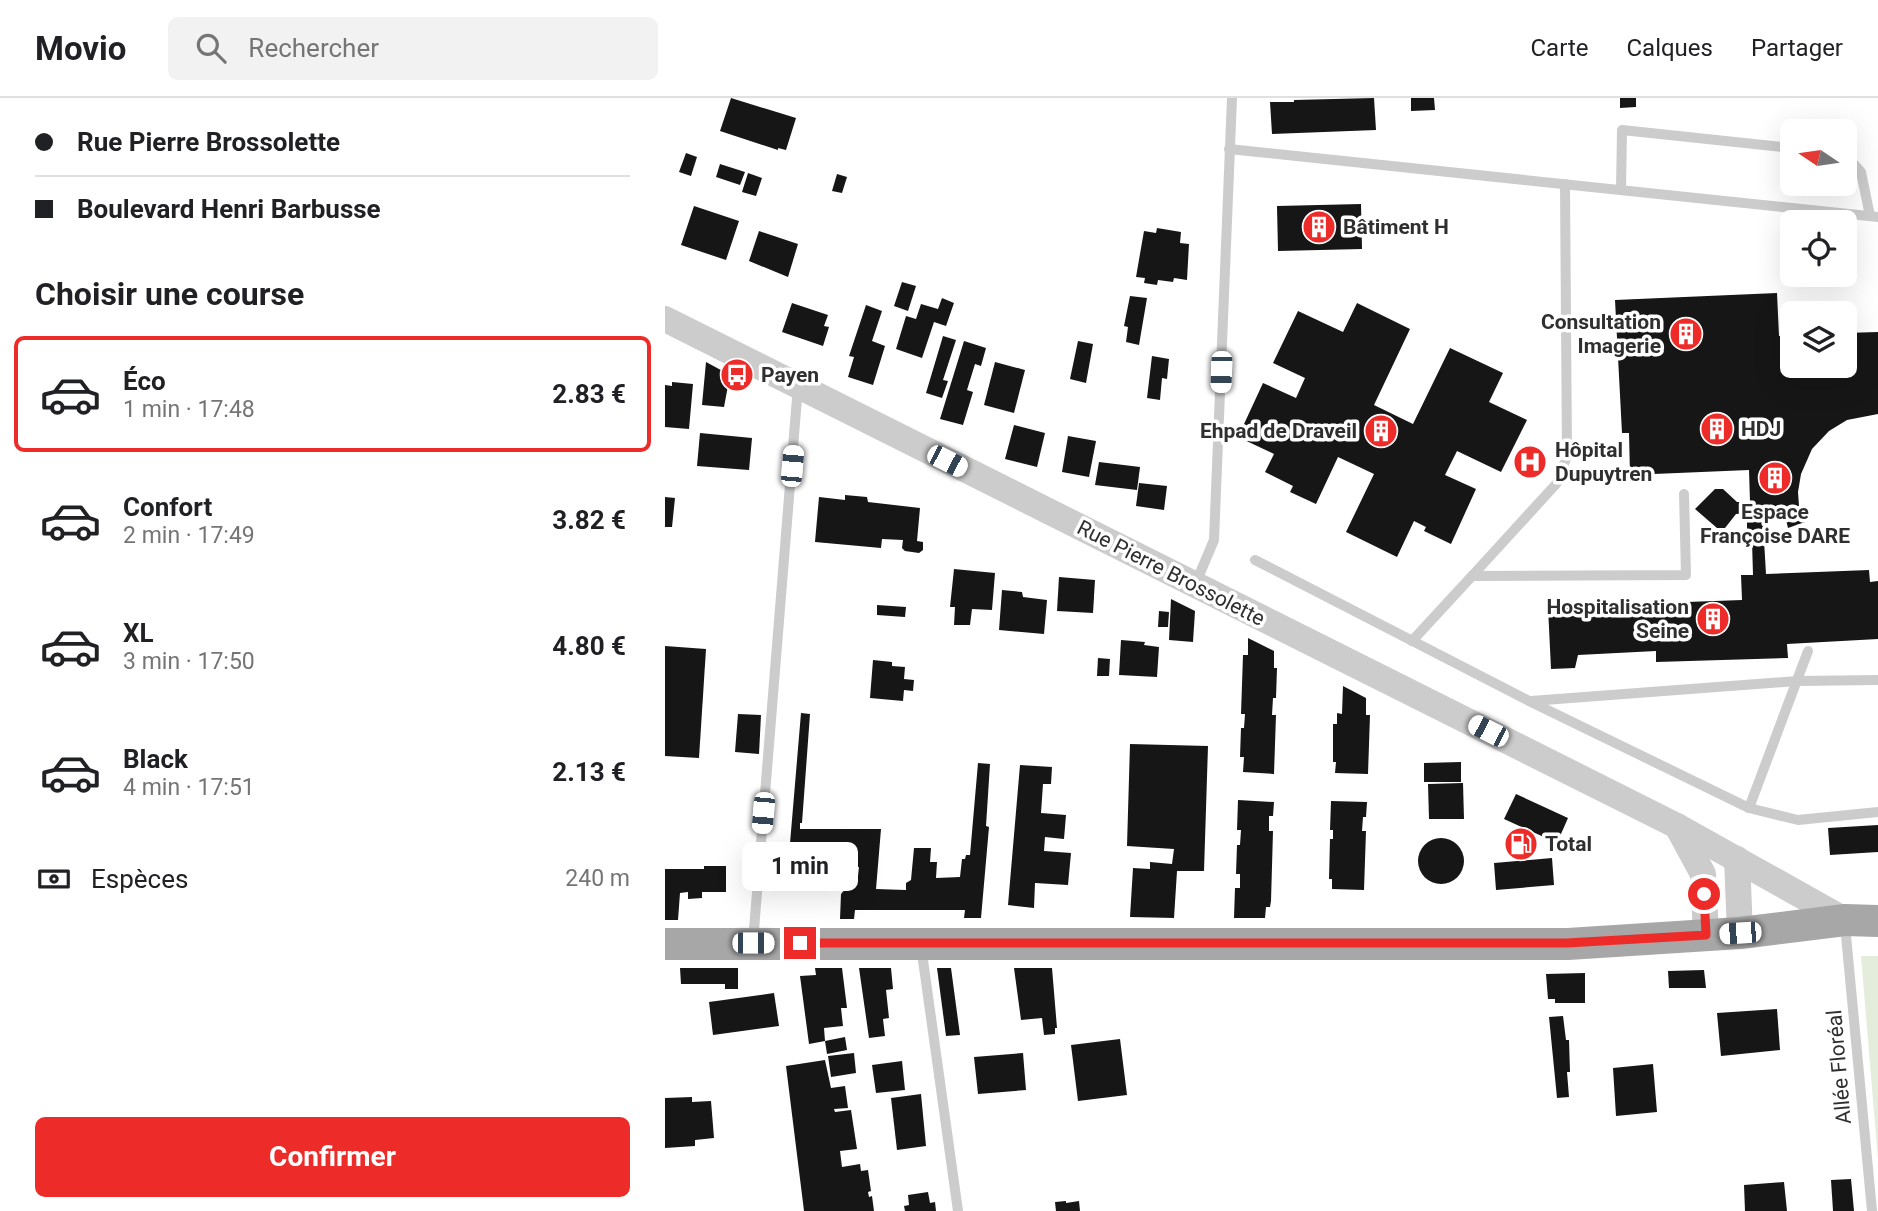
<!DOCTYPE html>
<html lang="fr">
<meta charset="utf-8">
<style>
body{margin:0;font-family:Roboto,sans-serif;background:#f2f2f2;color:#202124;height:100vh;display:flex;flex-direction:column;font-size:26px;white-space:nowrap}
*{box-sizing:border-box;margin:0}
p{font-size:23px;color:#757577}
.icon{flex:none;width:38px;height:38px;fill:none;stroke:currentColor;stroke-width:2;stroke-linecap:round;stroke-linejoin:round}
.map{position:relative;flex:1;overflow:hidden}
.sheet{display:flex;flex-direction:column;background:#fff;width:665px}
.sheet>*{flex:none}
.hud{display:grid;align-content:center;height:154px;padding:0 35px;background:#fff}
.needle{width:46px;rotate:283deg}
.tools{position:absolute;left:1115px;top:21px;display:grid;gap:14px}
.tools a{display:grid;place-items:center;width:77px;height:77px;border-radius:10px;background:#fff;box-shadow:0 7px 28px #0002;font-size:35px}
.end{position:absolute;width:32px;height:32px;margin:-16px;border:9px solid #ed2c2a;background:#fff;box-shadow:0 0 0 4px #fff}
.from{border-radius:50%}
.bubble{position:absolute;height:49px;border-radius:10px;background:#fff;box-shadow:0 7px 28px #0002;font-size:23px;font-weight:700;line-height:49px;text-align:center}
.car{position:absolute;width:21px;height:42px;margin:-21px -10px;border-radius:9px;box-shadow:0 0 5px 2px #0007;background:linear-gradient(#fff 24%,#345 0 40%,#fff 0 76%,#345 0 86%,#fff 0)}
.hud b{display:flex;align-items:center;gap:24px;height:66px;font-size:26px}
.hud b+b{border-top:2px solid #e0e0e0}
.hud i{width:18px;height:18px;background:#202124}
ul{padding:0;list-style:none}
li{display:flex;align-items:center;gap:21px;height:116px;margin:0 14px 10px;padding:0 21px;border:4px solid transparent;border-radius:10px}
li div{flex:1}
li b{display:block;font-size:26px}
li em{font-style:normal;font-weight:700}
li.active{border-color:#ed2c2a}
li>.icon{width:63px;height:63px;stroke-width:1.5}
h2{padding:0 35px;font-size:32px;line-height:84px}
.pay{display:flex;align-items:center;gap:18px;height:77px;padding:0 35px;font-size:26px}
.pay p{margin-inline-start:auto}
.primary-button{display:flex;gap:14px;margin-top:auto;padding:14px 35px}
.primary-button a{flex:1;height:80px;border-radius:10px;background:#ed2c2a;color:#fff;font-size:28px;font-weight:700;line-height:80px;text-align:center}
header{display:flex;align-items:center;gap:42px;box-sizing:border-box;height:98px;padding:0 35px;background:#fff;border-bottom:2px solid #e0e0e0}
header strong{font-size:33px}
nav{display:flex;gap:38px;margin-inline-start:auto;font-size:24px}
.search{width:490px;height:63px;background:#f2f2f2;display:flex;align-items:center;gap:18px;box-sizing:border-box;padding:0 24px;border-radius:10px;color:#757577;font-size:26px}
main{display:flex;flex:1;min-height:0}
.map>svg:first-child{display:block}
.green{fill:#e4eddc}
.building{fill:#161616}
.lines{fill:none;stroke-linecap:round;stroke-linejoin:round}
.service{stroke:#ccc;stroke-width:10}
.tertiary{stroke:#ccc;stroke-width:26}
.primary{stroke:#a7a7a7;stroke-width:32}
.route{stroke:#ed2c2a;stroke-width:9}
.labels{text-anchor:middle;stroke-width:7;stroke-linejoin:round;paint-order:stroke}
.poi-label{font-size:21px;font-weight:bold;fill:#2f2f2f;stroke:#fff;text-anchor:start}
.street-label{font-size:21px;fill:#2f2f2f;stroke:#fff}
</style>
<header>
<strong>Movio</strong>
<div class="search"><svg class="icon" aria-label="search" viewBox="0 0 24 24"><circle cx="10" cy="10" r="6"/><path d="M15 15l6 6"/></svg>Rechercher</div>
<nav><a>Carte</a><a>Calques</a><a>Partager</a></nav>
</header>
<main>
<section class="sheet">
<div class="hud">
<b><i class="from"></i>Rue Pierre Brossolette</b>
<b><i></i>Boulevard Henri Barbusse</b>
</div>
<h2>Choisir une course</h2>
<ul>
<li class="active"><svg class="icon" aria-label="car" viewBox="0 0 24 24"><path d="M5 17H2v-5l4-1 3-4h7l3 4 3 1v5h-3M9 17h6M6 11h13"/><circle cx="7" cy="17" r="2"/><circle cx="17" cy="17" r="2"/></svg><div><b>Éco</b><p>1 min · 17:48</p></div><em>2.83 €</em></li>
<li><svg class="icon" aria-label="car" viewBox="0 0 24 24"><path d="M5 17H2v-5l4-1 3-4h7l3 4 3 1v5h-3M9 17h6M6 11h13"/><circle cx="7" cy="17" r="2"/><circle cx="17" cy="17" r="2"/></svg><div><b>Confort</b><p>2 min · 17:49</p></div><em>3.82 €</em></li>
<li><svg class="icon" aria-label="car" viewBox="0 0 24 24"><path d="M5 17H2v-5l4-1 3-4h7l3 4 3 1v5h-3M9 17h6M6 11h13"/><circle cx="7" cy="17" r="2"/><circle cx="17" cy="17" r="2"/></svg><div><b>XL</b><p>3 min · 17:50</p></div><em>4.80 €</em></li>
<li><svg class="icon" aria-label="car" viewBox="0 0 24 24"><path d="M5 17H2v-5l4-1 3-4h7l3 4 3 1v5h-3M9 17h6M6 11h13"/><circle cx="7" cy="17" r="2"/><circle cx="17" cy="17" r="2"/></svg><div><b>Black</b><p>4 min · 17:51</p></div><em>2.13 €</em></li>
</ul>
<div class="pay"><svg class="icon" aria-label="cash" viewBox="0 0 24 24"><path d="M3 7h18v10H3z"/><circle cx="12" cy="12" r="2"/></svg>Espèces<p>240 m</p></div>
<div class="primary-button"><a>Confirmer</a></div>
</section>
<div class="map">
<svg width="1213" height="1113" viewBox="0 0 1213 1113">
<rect width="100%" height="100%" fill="#fff"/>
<!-- green -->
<polygon class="green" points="1196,858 1213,858 1213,1062"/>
<!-- building -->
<g class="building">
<polygon points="66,0 131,20 121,52 113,50 113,52 55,33"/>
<polygon points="709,0 711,32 607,36 605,4 629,4 629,2"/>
<polygon points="746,0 769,0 770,12 746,13"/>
<polygon points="955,0 971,0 971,9 955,10"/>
<polygon points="21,55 32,59 26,78 14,74"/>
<polygon points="55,66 80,74 75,87 51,79"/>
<polygon points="83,75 97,80 91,98 77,94"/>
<polygon points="172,76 182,79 177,95 167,93"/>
<polygon points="696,106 697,151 613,153 612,108"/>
<polygon points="29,108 74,123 61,162 16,147"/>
<polygon points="492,130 516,134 515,145 524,146 522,182 509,180 508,184 493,182 492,187 479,185 480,180 471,179 479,133 491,135"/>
<polygon points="94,133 133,146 123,179 84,163"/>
<polygon points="237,184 251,188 243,213 229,208"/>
<polygon points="1112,195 1114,238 1127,237 1127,268 1180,268 1180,235 1213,234 1213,316 1182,322 1164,333 1147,351 1136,376 1133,394 1134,408 1140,424 1123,430 1118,410 1098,414 1098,423 1103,423 1104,442 1099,442 1101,476 1204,472 1205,484 1213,483 1213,541 1122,546 1123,560 991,564 991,553 913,557 910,570 886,571 883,509 1077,502 1076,477 1088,477 1087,443 1082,443 1082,424 1086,424 1086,415 1071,416 1060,430 1052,430 1030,411 1050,391 1058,391 1072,404 1085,404 1084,372 965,377 964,335 957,335 950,202"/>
<polygon points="465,198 482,200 474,247 461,244 463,229 459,228"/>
<polygon points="277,200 289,205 281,228 269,224 257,260 231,251 241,218 251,221 256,206 273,211"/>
<polygon points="127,205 163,217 159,228 164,229 158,248 117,234"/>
<polygon points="692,205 745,231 709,307 748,326 785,250 838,275 824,304 862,322 836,374 792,353 780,377 811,391 786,446 759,433 761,429 749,423 732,459 681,434 709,376 673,359 651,406 625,394 628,388 600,374 609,356 573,339 598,285 631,300 640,280 608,265 633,213 678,234"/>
<polygon points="201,207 217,213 207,243 220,248 208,287 183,279 189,259 184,258"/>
<polygon points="278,238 291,242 278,282 283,283 277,300 261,295"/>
<polygon points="299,243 321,250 316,268 310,266 302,292 308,294 298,327 275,321"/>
<polygon points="413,243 428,246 421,285 405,281"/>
<polygon points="487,258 504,261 502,281 497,280 495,302 482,300"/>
<polygon points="41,264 65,277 59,309 37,307"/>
<polygon points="330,264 360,272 349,315 319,307"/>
<polygon points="7,284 28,286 24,331 0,329 0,287 7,288"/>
<polygon points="349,327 380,335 372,369 340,361"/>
<polygon points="35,335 87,340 84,372 32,368"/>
<polygon points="403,338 431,343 424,379 397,374"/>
<polygon points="434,364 475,369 472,392 430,387"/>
<polygon points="474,385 502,388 499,412 471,408"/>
<polygon points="180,397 202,399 203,404 255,410 252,443 258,444 258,452 254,455 240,453 237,450 238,442 217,441 216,450 150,444 154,399 180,402"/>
<polygon points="0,399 10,400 7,429 0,429"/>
<polygon points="289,471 330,475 327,512 307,511 305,527 289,527 290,509 285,509"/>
<polygon points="394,479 430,482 428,515 392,513"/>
<polygon points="337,492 357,494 358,499 382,502 379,536 334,532"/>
<polygon points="506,501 530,513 528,544 504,542"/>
<polygon points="212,507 241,509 240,519 212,517"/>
<polygon points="494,513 504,514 503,529 493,529"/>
<polygon points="583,540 609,553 609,570 612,570 611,600 608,600 607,617 611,617 609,676 578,674 579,659 575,659 576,630 579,630 580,616 576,616 578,557 583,557"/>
<polygon points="456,542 480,544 479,547 494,549 492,579 454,577"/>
<polygon points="0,548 41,551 34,660 0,658"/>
<polygon points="433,560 445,561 444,578 432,578"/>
<polygon points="208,562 227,564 227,568 240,569 239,581 249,582 248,593 239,592 238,603 205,600"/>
<polygon points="678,588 701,600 701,617 705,617 703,676 670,675 671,664 668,664 668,626 672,626 672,615 677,616"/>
<polygon points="136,615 145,616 137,725 135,725 135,731 216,731 211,791 241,792 241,785 246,782 249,750 266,750 265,764 272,764 271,780 295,779 297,761 300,761 301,757 305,757 313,665 325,666 321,728 324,729 316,820 299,820 300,812 190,812 189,821 175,821 176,796 184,787 192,787 194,769 123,769"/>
<polygon points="73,616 96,617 94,656 70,654"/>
<polygon points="465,646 543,648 539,773 512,773 509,820 465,819 468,770 485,771 485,764 507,766 509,751 462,748"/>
<polygon points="796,664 796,684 759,684 759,665"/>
<polygon points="355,667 387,669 386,686 378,686 376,715 401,717 399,741 380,739 379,753 406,755 403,787 370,785 369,810 343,807"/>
<polygon points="798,685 799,721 764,721 763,686"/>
<polygon points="851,696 903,720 892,745 839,721"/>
<polygon points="573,702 609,704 608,718 604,718 604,733 608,733 606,803 605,809 601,809 600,820 569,820 570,790 575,790 575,776 571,776 572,747 575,747 576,732 572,732"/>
<polygon points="666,703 702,704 701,719 698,719 697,733 701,733 699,792 667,791 667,781 664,781 665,741 668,741 668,732 665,732"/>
<polygon points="1213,727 1213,754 1165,757 1163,730"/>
<circle cx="776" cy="763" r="23"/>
<polygon points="887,760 889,787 831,792 829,765"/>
<polygon points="39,768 61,768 61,794 37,794 37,800 23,801 23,794 15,795 13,822 0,822 0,771 39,771"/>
<polygon points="15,870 73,870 73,891 60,891 60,886 16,886"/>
<polygon points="150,870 177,870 182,910 176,910 178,928 159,930 160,943 180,939 182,952 162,956 160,943 144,946 135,878 151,877"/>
<polygon points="194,870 226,870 228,891 221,892 224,920 218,921 220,938 204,940"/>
<polygon points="272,870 286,870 295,937 281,938"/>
<polygon points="349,870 387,870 392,930 390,930 390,936 379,937 377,920 356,922"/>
<polygon points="1039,872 1041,890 1004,890 1003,873"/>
<polygon points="920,875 920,905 890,905 890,901 883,901 881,876"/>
<polygon points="109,895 114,928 48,937 44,904"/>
<polygon points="1112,911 1115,952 1056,958 1052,915"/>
<polygon points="898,918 901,942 904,942 905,974 902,974 904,999 892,1000 884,919"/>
<polygon points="455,941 462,997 413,1003 406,947"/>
<polygon points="189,955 191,975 166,979 163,958"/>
<polygon points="358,955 361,992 313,996 309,959"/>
<polygon points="160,962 166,990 180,988 183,1010 169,1011 170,1014 186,1012 192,1051 175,1053 177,1069 195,1066 196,1073 203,1072 206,1093 203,1094 204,1099 207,1098 209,1113 139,1113 121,968"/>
<polygon points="237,963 240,992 211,995 207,967"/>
<polygon points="988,966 992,1014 951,1018 948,970"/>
<polygon points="256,996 261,1048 232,1052 226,1000"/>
<polygon points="27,999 27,1004 46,1003 49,1040 30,1042 30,1048 0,1050 0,1000"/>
<polygon points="1186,1081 1189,1113 1168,1113 1166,1082"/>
<polygon points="1119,1084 1122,1113 1080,1113 1079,1087"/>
<polygon points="263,1094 265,1105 270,1104 271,1113 240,1113 239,1108 244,1107 243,1097"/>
<polygon points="401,1103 401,1105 414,1103 415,1113 391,1113 390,1104"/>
</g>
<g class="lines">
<!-- service -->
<g class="service">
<polyline points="564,51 1213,119"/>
<polyline points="1180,56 1196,74 1205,118"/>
<polyline points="956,92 957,32 1127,50"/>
<polyline points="590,462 864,603 1084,710 1133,722 1213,714"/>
<polyline points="807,478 892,385 902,358 900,86"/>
<polyline points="530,487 549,442 567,0"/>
<polyline points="747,543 807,478 1021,477 1019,396"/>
<polyline points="866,603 1132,583 1213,582"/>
<polyline points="1084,710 1143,553"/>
<polyline points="1180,827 1207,1113"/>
<polyline points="88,844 133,288"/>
<polyline points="256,848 293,1113"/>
</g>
<!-- tertiary -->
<g class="tertiary">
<polyline points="0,221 1012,728 1180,822"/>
<polyline points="1012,728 1038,776 1041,837"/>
<polyline points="1072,761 1075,835"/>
</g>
<!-- primary -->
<polyline class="primary" points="0,846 903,846 1075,835 1180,822 1213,823"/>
</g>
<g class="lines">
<!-- route -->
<polyline class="route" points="135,845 902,845 1041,837 1039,796"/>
</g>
<!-- icons -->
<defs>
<symbol id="building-disc" viewBox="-11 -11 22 22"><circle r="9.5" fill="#ed2c2a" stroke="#fff"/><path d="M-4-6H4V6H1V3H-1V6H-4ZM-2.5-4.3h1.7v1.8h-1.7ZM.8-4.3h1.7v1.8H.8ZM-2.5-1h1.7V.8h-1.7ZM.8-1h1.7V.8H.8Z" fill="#fff"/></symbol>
<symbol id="bus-disc" viewBox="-11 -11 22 22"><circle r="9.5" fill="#ed2c2a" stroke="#fff"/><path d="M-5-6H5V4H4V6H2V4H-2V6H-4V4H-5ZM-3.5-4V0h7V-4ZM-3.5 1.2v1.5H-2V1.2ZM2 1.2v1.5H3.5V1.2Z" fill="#fff"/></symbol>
<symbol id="hospital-disc" viewBox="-11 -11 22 22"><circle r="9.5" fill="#ed2c2a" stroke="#fff"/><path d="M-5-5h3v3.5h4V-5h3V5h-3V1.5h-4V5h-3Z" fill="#fff"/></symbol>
<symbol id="fuel-disc" viewBox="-11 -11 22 22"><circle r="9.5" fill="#ed2c2a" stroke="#fff"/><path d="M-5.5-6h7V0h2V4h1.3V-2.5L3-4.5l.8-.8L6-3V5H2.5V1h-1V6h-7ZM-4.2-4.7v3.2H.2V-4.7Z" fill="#fff"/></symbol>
</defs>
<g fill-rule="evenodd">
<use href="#building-disc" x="635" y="110" width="38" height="38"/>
<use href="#building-disc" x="1002" y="217" width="38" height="38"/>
<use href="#bus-disc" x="53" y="258" width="38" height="38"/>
<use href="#building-disc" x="1033" y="312" width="38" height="38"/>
<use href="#building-disc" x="697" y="314" width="38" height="38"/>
<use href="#hospital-disc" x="846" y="345" width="38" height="38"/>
<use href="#building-disc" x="1091" y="361" width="38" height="38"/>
<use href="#building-disc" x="1029" y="502" width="38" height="38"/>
<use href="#fuel-disc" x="837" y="727" width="38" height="38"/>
</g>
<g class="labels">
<!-- poi labels -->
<g class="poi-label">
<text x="678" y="136">Bâtiment H</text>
<text x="996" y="231" text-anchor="end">Consultation<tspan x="996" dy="24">Imagerie</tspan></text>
<text x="96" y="284">Payen</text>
<text x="1076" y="338">HDJ</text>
<text x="692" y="340" text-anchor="end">Ehpad de Draveil</text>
<text x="890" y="359">Hôpital<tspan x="890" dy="24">Dupuytren</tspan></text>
<text x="1110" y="421" text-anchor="middle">Espace<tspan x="1110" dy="24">Françoise DARE</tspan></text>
<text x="1024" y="516" text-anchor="end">Hospitalisation<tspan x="1024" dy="24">Seine</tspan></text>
<text x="880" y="753">Total</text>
</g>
<!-- street labels -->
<g class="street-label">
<text transform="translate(506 475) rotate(27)" y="7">Rue Pierre Brossolette</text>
<text transform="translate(1174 969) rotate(-95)" y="7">Allée Floréal</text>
</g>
</g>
</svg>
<div class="tools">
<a><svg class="needle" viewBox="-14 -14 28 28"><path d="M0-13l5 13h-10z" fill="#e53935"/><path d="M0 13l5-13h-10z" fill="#757577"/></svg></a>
<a><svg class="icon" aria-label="locate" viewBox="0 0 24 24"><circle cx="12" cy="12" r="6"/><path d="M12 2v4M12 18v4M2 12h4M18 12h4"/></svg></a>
<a><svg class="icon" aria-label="layers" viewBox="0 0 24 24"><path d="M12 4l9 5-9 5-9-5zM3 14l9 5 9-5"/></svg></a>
</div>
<i class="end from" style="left:1039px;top:796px"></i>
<i class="end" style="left:135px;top:845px"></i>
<div class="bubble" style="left:77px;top:744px;width:116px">1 min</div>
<i class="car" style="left:556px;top:274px;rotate:182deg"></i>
<i class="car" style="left:282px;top:363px;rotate:117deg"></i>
<i class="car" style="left:127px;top:368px;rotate:5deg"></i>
<i class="car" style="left:823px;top:633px;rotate:297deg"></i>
<i class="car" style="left:98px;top:715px;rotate:185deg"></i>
<i class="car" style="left:1075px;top:835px;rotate:266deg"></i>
<i class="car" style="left:88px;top:845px;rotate:90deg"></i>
</div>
</main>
